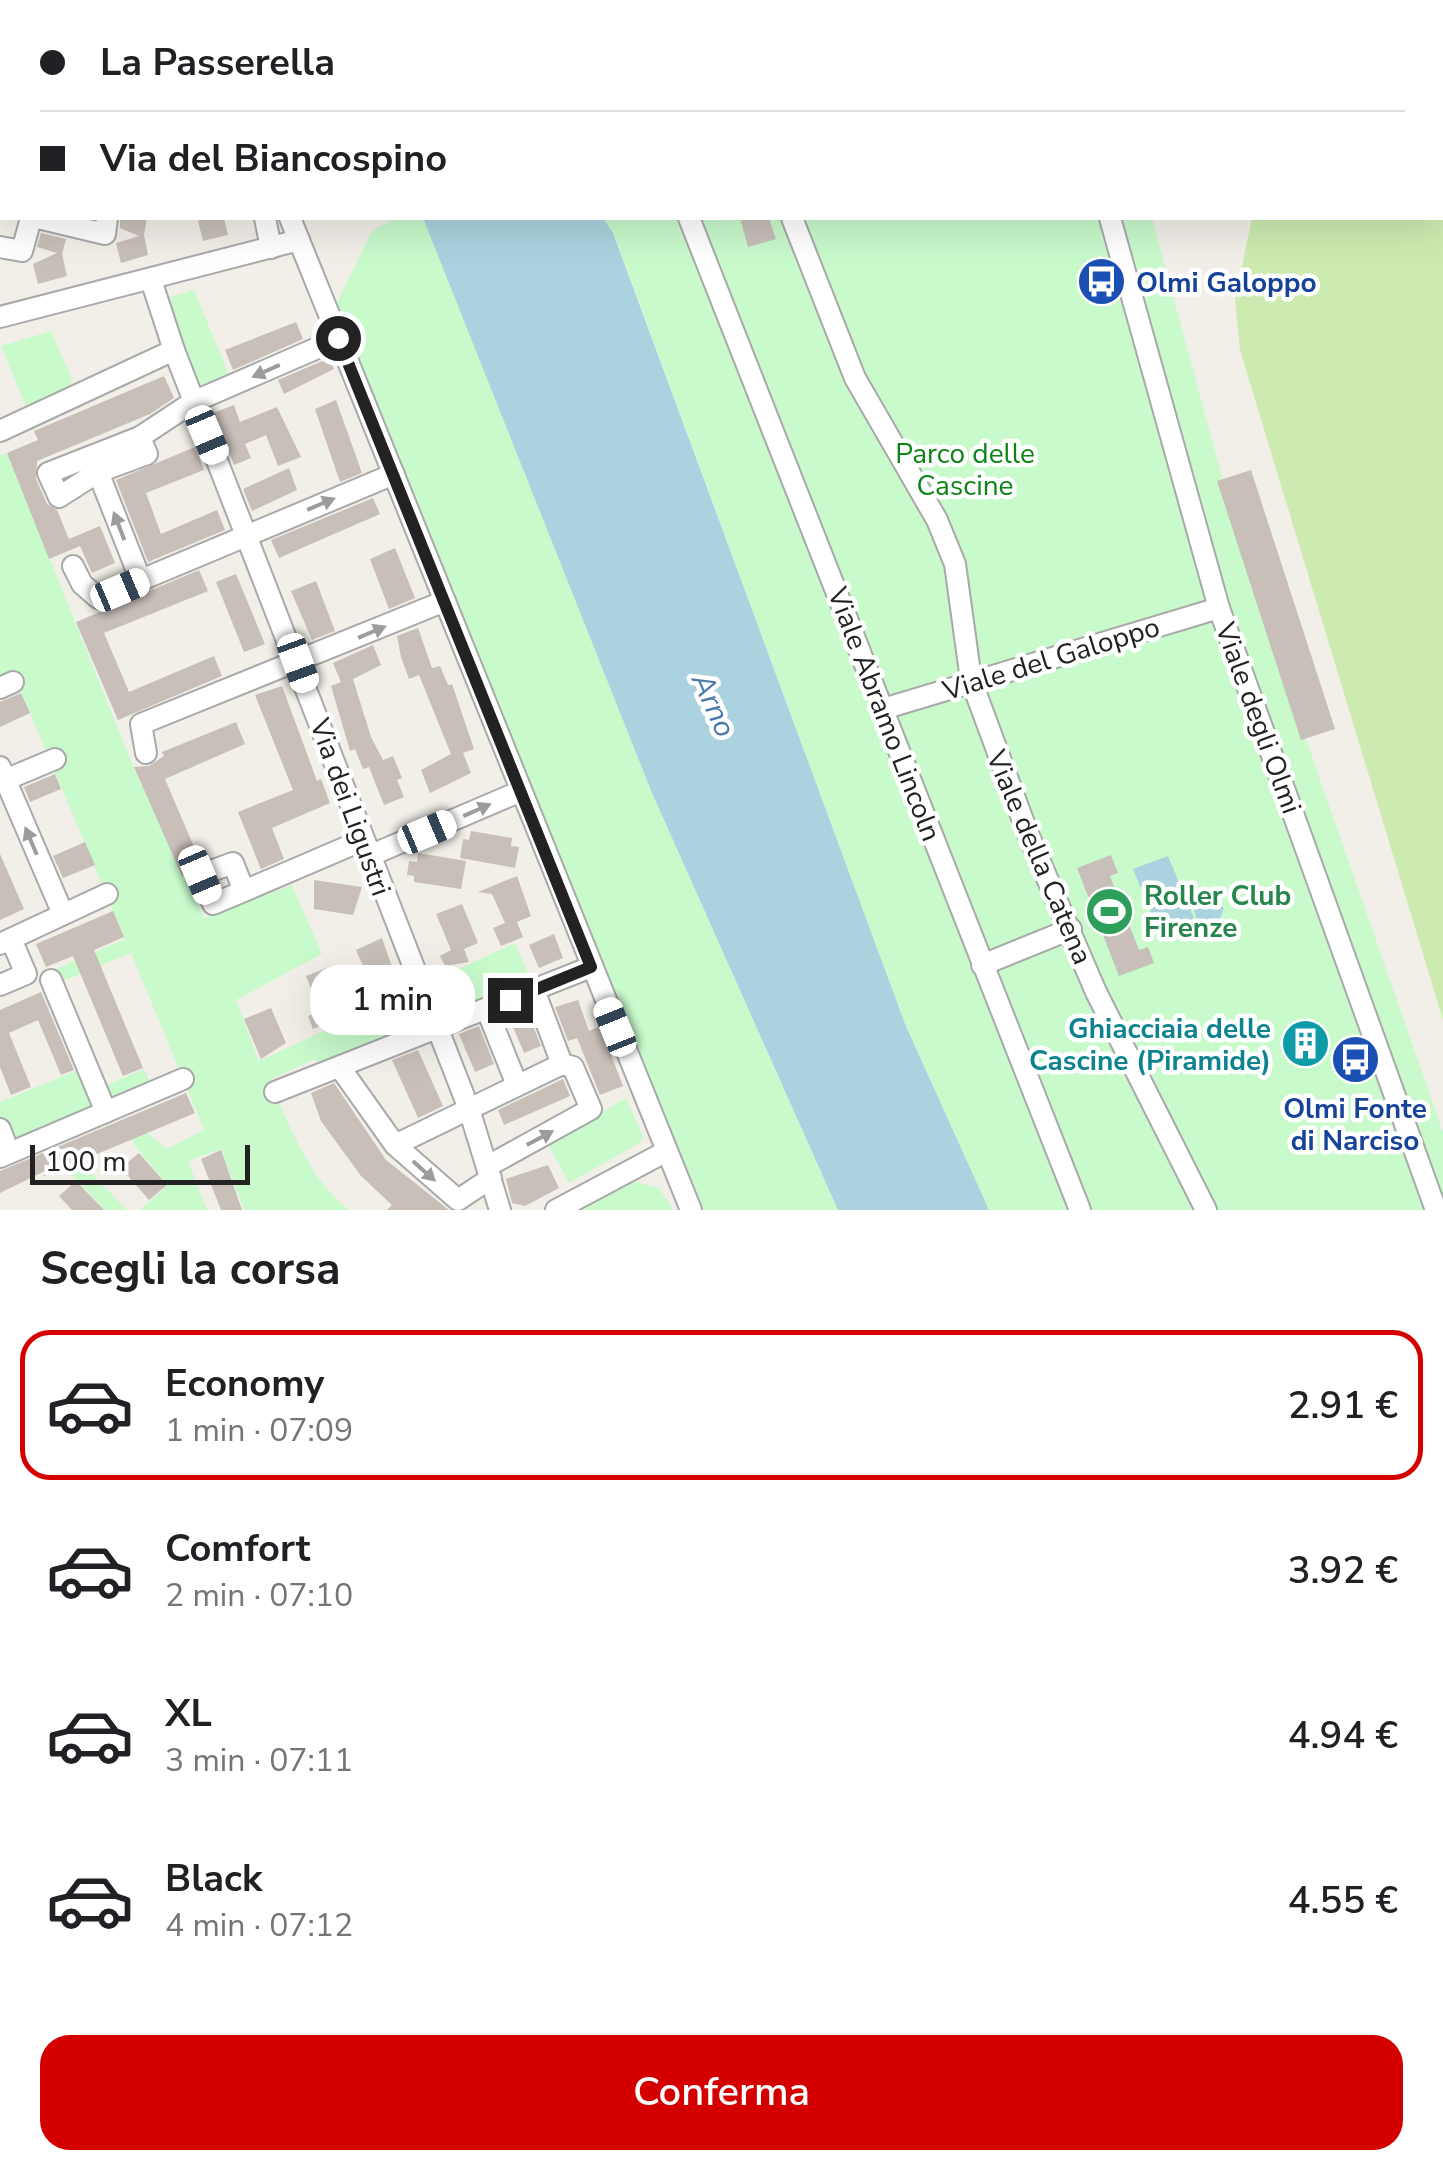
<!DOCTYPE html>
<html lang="it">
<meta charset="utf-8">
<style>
body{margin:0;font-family:"Nunito Sans",sans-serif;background:#f2f2f2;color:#202124;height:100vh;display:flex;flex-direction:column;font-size:38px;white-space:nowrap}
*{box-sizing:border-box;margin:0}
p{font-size:32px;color:#757577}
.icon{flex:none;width:55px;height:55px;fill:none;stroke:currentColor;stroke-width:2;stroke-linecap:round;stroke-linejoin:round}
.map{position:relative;height:1210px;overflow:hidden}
.drawer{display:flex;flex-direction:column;background:#fff;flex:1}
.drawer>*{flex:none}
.banner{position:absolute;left:0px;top:0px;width:1445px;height:220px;box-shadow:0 10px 40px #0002;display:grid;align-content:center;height:220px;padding:0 40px;background:#fff}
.scale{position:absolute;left:30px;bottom:25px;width:220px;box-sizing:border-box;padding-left:10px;border:5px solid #222;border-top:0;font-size:28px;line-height:35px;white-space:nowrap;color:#222;-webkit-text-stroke:8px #fff;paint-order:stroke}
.end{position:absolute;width:45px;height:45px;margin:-22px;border:12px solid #222;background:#fff;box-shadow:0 0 0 5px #fff}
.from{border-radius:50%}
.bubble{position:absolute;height:70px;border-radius:30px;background:#fff;box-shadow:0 10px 40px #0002;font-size:32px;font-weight:600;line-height:70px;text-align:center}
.car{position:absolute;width:30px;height:60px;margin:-30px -15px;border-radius:12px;box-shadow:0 0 8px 2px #0007;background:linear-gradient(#fff 24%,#345 0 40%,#fff 0 76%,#345 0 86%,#fff 0)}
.banner b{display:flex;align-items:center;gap:35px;height:95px;font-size:38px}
.banner b+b{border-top:2px solid #e0e0e0}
.banner i{width:25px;height:25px;background:#202124}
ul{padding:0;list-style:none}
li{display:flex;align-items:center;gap:30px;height:150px;margin:0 20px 15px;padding:0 20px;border:5px solid transparent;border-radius:30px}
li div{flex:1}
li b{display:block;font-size:38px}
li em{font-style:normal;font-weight:600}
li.selected{border-color:#d40000}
li>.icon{width:90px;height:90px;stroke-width:1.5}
h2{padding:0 40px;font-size:45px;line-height:120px}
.primary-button{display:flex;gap:20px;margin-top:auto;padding:20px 40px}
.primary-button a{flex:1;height:115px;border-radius:30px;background:#d40000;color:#fff;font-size:40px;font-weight:600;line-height:115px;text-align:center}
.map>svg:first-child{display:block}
.grass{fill:#cdebb0}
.park{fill:#c8facc}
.water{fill:#aad3df}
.building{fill:#c7bfb8}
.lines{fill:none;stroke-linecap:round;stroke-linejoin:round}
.minor-casing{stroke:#a9a9a9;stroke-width:24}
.minor{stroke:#fff;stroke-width:20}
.oneway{fill:#9c9c9c}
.route{stroke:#222;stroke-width:12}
.labels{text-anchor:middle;stroke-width:9;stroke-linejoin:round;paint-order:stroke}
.transit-label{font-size:28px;font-weight:bold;fill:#164399;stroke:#fff;text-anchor:start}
.park-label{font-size:28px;fill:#0c8416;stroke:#fff}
.street-label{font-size:28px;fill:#222;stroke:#fff}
.leisure-label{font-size:28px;font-weight:bold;fill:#27864d;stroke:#fff;text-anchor:start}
.culture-label{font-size:28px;font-weight:bold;fill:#0d838f;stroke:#fff;text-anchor:end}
.water-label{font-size:30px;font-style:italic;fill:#4a7aab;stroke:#fff}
</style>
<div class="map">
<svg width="1443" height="1210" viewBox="0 0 1443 1210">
<rect width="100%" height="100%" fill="#f2efe9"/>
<!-- grass -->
<polygon class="grass" points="1443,70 1443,1020 1240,350 1235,300 1252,218 1442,218"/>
<!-- park -->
<g class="park">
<polygon points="515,0 926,0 927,2 516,2"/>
<polygon points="396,218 423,218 652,793 838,1210 700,1210 336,305 372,231"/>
<polygon points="603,218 1152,218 1248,573 1443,1132 1443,1210 989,1210 905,1024 616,239"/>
<polygon points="194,290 231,380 201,392 164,299"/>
<polygon points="51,331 72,379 65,396 28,411 1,346"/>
<path d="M7,453l126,313 71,152 88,-33 30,69 -86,46 23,61 256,-118 17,40 -210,88 -7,-12 -46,21c21,46 39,98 80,130h-105l-23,-61 -33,12 19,49h-67l28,-25 -33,-39 -12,-26 16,-7 9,21 19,15 37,-19 -73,-177 -75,31 -6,-13 75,-32 -110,-262 -15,6v-227z"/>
<polygon points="90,1065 100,1088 144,1069 152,1086 11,1146 0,1119 0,1102"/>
<polygon points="626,1098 643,1136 641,1142 569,1183 548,1144"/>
<polygon points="74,1140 91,1173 127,1210 105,1210 69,1172 58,1147"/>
<polygon points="632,1181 659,1188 673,1210 583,1210"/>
</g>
<!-- water -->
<g class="water">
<polygon points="423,218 603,218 613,233 905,1024 989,1210 838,1210 652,793"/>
<polygon points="1168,856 1196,923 1161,937 1133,869"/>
<polygon points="1188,890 1210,896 1224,908 1217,927 1198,924"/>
</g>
<!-- building -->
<g class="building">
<polygon points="120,218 147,218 144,235 148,255 121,263 116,243 139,236 120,228"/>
<polygon points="204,218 224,218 228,235 203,241 198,221"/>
<polygon points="740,218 769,218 776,239 748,247"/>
<polygon points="41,233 66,239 62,254 67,276 38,284 33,264 57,253 37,247"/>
<polygon points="296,322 303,339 233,370 225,350"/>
<polygon points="329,358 334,369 284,394 278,380"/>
<polygon points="164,376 174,398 150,414 37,461 36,479 47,504 57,510 69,539 100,526 115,563 92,573 80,546 49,559 7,453 38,440 34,431"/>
<polygon points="336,400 362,473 340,482 315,409"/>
<polygon points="234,405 240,422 277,407 301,457 278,466 266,435 245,444 251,458 234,465 213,413"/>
<polygon points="195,447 204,470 146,493 161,534 217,510 225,530 148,562 116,480"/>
<polygon points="289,468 297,490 252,511 243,489"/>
<polygon points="1251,470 1335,729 1301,740 1217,481"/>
<polygon points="373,498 380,514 279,558 271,540"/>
<polygon points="395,548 415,598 389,609 370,559"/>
<polygon points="199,570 208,591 104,633 129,692 214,656 222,676 118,720 76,622"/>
<polygon points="236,574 265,644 244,652 216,582"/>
<polygon points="316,581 335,631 312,640 291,591"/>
<polygon points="418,628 432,668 440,666 448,685 452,684 474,749 463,753 471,773 430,793 421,770 451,754 419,675 409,679 401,657 397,636"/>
<polygon points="373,645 381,665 353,679 371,737 383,760 393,756 402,778 397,780 404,797 384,805 369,767 363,769 355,749 350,751 331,686 341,682 333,663"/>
<polygon points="282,686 317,781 321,779 330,803 272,828 284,859 261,869 238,812 293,790 255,695"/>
<polygon points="21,693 30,713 0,727 0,702"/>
<polygon points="236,722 245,744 165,779 200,861 182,876 134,767 149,766 164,756 162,752"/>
<polygon points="55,774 61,789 30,802 24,787"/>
<polygon points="471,831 512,838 511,846 519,847 515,868 460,858 463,839 469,840"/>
<polygon points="85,842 95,865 63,878 53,856"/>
<polygon points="418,853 466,861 461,889 414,882 414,876 407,875 409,861 417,862"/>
<polygon points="0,854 24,909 0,920"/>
<polygon points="1111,855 1118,873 1110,876 1139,950 1148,947 1154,963 1119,976 1077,868"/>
<polygon points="517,876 531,916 517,922 523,937 501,946 493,928 505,923 492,894 478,892"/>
<polygon points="314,880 362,887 353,915 314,909"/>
<polygon points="462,904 478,943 464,949 469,962 445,966 440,956 451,950 436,914"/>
<polygon points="113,911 124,937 94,950 143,1068 123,1076 73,956 46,967 36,944"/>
<polygon points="554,934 563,958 539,968 529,945"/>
<polygon points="382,938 398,984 386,989 390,999 365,1009 360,994 373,989 356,950"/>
<polygon points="331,966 346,1004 332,1009 336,1020 313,1029 308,1016 320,1012 306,976"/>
<polygon points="41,992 74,1070 61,1075 38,1020 9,1033 31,1087 11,1095 0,1067 0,1010"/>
<polygon points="578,1000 589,1031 600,1026 623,1086 600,1095 577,1038 568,1041 555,1007"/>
<polygon points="271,1008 286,1043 261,1059 244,1019"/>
<polygon points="526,1008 541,1046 524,1053 508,1015"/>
<polygon points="1310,1024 1326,1048 1302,1065 1285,1041"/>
<polygon points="479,1026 494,1064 475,1072 459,1034"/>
<polygon points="418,1050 443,1106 418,1118 392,1060"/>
<polygon points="563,1079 570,1096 504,1125 498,1110"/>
<polygon points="334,1083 386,1160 449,1210 387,1210 392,1205 361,1176 321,1121 311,1093"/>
<polygon points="186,1093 195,1113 42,1177 51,1168 0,1193 0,1171"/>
<polygon points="221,1150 242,1210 221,1210 201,1159"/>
<polygon points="139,1153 167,1185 149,1200 121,1168"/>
<polygon points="548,1165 559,1188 525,1206 512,1203 506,1179"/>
<polygon points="76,1181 104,1210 72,1210 59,1196"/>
</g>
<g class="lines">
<defs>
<g id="minor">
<polyline points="104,0 105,2"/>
<polyline points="209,0 210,2"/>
<polyline points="624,0 625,2"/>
<polyline points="693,0 694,2"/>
<polyline points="901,0 902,2"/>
<polyline points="933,0 934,2"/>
<polyline points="1032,0 1032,2"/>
<polyline points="1073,0 1074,2"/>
<polyline points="80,2 89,0"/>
<polyline points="1442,25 1443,25"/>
<polyline points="0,32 2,41"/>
<polyline points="0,62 2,61"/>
<polyline points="0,128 2,127"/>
<polyline points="0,176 2,175"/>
<polyline points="38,218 105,234 107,218"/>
<polyline points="265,218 271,248"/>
<polyline points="290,218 691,1210"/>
<polyline points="689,218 1080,1210"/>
<polyline points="792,218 855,378 937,520 955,564 971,680 1028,834 1096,992 1206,1210"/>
<polyline points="1110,218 1219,608 1436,1210"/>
<polyline points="0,247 22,251 31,218"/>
<polyline points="0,317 299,240"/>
<polyline points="174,350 469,1109 500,1210"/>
<polyline points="0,431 174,350 151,280"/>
<polygon points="140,437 147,454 98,472 59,497 48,473"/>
<polyline points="140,437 193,402 338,339"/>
<polyline points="98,472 141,581"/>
<polyline points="73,566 82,584 98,598 394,474"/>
<polyline points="0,688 13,682"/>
<polyline points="883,709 1219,608"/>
<polyline points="146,753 141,724 445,601"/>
<polyline points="0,767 63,914"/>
<polyline points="5,780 55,759"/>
<polyline points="369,856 521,791"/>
<polyline points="244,891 213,904 200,875 233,863 244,891 363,840"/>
<polyline points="0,944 107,894"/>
<polyline points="982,965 1071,929"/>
<polyline points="51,980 106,1112"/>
<polyline points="0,985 26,974 11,939"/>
<polyline points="487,1010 517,1085"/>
<polyline points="341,1069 395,1145 458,1200 491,1178"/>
<polyline points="275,1092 591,967"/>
<polyline points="0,1129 9,1153"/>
<polyline points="395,1145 562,1064"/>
<polyline points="0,1157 183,1079"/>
<polyline points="488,1166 591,1109 573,1067 562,1064 534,990"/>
<polyline points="556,1210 665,1152"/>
</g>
</defs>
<!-- minor casing -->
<use href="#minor" class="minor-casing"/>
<!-- minor -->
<use href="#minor" class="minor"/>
</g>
<!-- one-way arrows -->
<defs><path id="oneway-solid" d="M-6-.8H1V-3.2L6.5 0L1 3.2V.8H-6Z" transform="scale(2.5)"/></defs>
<g class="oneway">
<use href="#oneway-solid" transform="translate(266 371) rotate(156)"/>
<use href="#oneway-solid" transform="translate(321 504) rotate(-23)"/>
<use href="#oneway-solid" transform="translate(119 526) rotate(-111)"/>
<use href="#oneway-solid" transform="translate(372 632) rotate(-23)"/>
<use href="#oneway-solid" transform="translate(477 810) rotate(-24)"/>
<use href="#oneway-solid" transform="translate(31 841) rotate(-113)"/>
<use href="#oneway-solid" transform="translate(540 1138) rotate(-28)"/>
<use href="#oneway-solid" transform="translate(424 1171) rotate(42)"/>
</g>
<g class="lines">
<!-- route -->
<polyline class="route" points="338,338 591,967 510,1000"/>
</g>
<!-- icons -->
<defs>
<symbol id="bus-disc" viewBox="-11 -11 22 22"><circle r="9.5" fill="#1a4fb4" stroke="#fff"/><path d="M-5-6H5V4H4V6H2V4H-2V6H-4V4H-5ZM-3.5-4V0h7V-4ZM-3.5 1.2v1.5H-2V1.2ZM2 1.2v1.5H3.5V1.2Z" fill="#fff"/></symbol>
<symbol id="stadium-disc" viewBox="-11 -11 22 22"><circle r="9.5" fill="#2e9e5b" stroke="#fff"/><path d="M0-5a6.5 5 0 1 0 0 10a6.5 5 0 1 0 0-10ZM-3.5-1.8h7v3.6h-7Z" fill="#fff"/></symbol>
<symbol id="building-disc" viewBox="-11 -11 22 22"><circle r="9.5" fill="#0f9aa8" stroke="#fff"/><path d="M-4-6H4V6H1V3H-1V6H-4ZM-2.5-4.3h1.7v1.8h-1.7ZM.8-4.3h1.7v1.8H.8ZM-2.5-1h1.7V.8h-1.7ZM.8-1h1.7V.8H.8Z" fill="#fff"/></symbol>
</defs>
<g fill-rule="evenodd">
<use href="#bus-disc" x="1074" y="254" width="55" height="55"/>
<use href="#stadium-disc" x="1082" y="884" width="55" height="55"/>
<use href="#building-disc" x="1278" y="1016" width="55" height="55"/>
<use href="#bus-disc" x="1328" y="1032" width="55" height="55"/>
</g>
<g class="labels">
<!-- transit labels -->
<g class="transit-label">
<text x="1136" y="292">Olmi Galoppo</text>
<text x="1355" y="1118" text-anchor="middle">Olmi Fonte<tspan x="1355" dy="32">di Narciso</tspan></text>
</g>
<!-- park labels -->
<g class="park-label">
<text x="965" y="463">Parco delle<tspan x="965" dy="32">Cascine</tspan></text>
</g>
<!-- street labels -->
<g class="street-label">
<text transform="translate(1051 658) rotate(-17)" y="10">Viale del Galoppo</text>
<text transform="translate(885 714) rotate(69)" y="10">Viale Abramo Lincoln</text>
<text transform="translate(1259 718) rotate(70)" y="10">Viale degli Olmi</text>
<text transform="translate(351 807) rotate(70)" y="10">Via dei Ligustri</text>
<text transform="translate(1040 857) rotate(67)" y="10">Viale della Catena</text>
</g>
<!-- leisure labels -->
<g class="leisure-label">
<text x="1144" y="905">Roller Club<tspan x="1144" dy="32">Firenze</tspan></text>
</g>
<!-- culture labels -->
<g class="culture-label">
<text x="1271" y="1038">Ghiacciaia delle<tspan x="1271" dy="32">Cascine (Piramide)</tspan></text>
</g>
<!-- water labels -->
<g class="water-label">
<text transform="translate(714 705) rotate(66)" y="10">Arno</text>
</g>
</g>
</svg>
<div class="scale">100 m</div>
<i class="end from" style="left:338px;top:338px"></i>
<i class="end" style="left:510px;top:1000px"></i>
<div class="bubble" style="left:310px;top:965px;width:165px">1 min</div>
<i class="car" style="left:207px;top:435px;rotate:157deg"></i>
<i class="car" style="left:120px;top:590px;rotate:67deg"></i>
<i class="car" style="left:298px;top:663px;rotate:160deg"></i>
<i class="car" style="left:427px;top:832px;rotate:67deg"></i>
<i class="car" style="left:200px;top:875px;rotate:157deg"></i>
<i class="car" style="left:615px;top:1027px;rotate:338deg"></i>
<div class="banner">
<b><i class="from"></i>La Passerella</b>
<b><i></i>Via del Biancospino</b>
</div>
</div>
<section class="drawer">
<h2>Scegli la corsa</h2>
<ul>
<li class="selected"><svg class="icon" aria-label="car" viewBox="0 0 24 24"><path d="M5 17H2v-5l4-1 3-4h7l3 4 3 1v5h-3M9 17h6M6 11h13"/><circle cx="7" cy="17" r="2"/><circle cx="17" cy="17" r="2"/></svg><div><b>Economy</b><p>1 min · 07:09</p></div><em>2.91 €</em></li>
<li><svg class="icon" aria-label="car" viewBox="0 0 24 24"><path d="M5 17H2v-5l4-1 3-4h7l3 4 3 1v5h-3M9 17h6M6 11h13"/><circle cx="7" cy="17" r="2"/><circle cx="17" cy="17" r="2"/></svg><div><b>Comfort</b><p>2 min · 07:10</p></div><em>3.92 €</em></li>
<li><svg class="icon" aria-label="car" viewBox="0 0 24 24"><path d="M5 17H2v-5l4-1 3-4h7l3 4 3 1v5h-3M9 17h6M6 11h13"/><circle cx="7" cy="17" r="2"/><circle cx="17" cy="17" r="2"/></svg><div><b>XL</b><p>3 min · 07:11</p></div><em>4.94 €</em></li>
<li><svg class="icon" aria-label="car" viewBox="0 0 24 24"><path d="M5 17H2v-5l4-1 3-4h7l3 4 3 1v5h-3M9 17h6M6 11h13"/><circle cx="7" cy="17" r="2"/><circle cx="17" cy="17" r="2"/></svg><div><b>Black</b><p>4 min · 07:12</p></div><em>4.55 €</em></li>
</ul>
<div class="primary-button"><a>Conferma</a></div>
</section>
